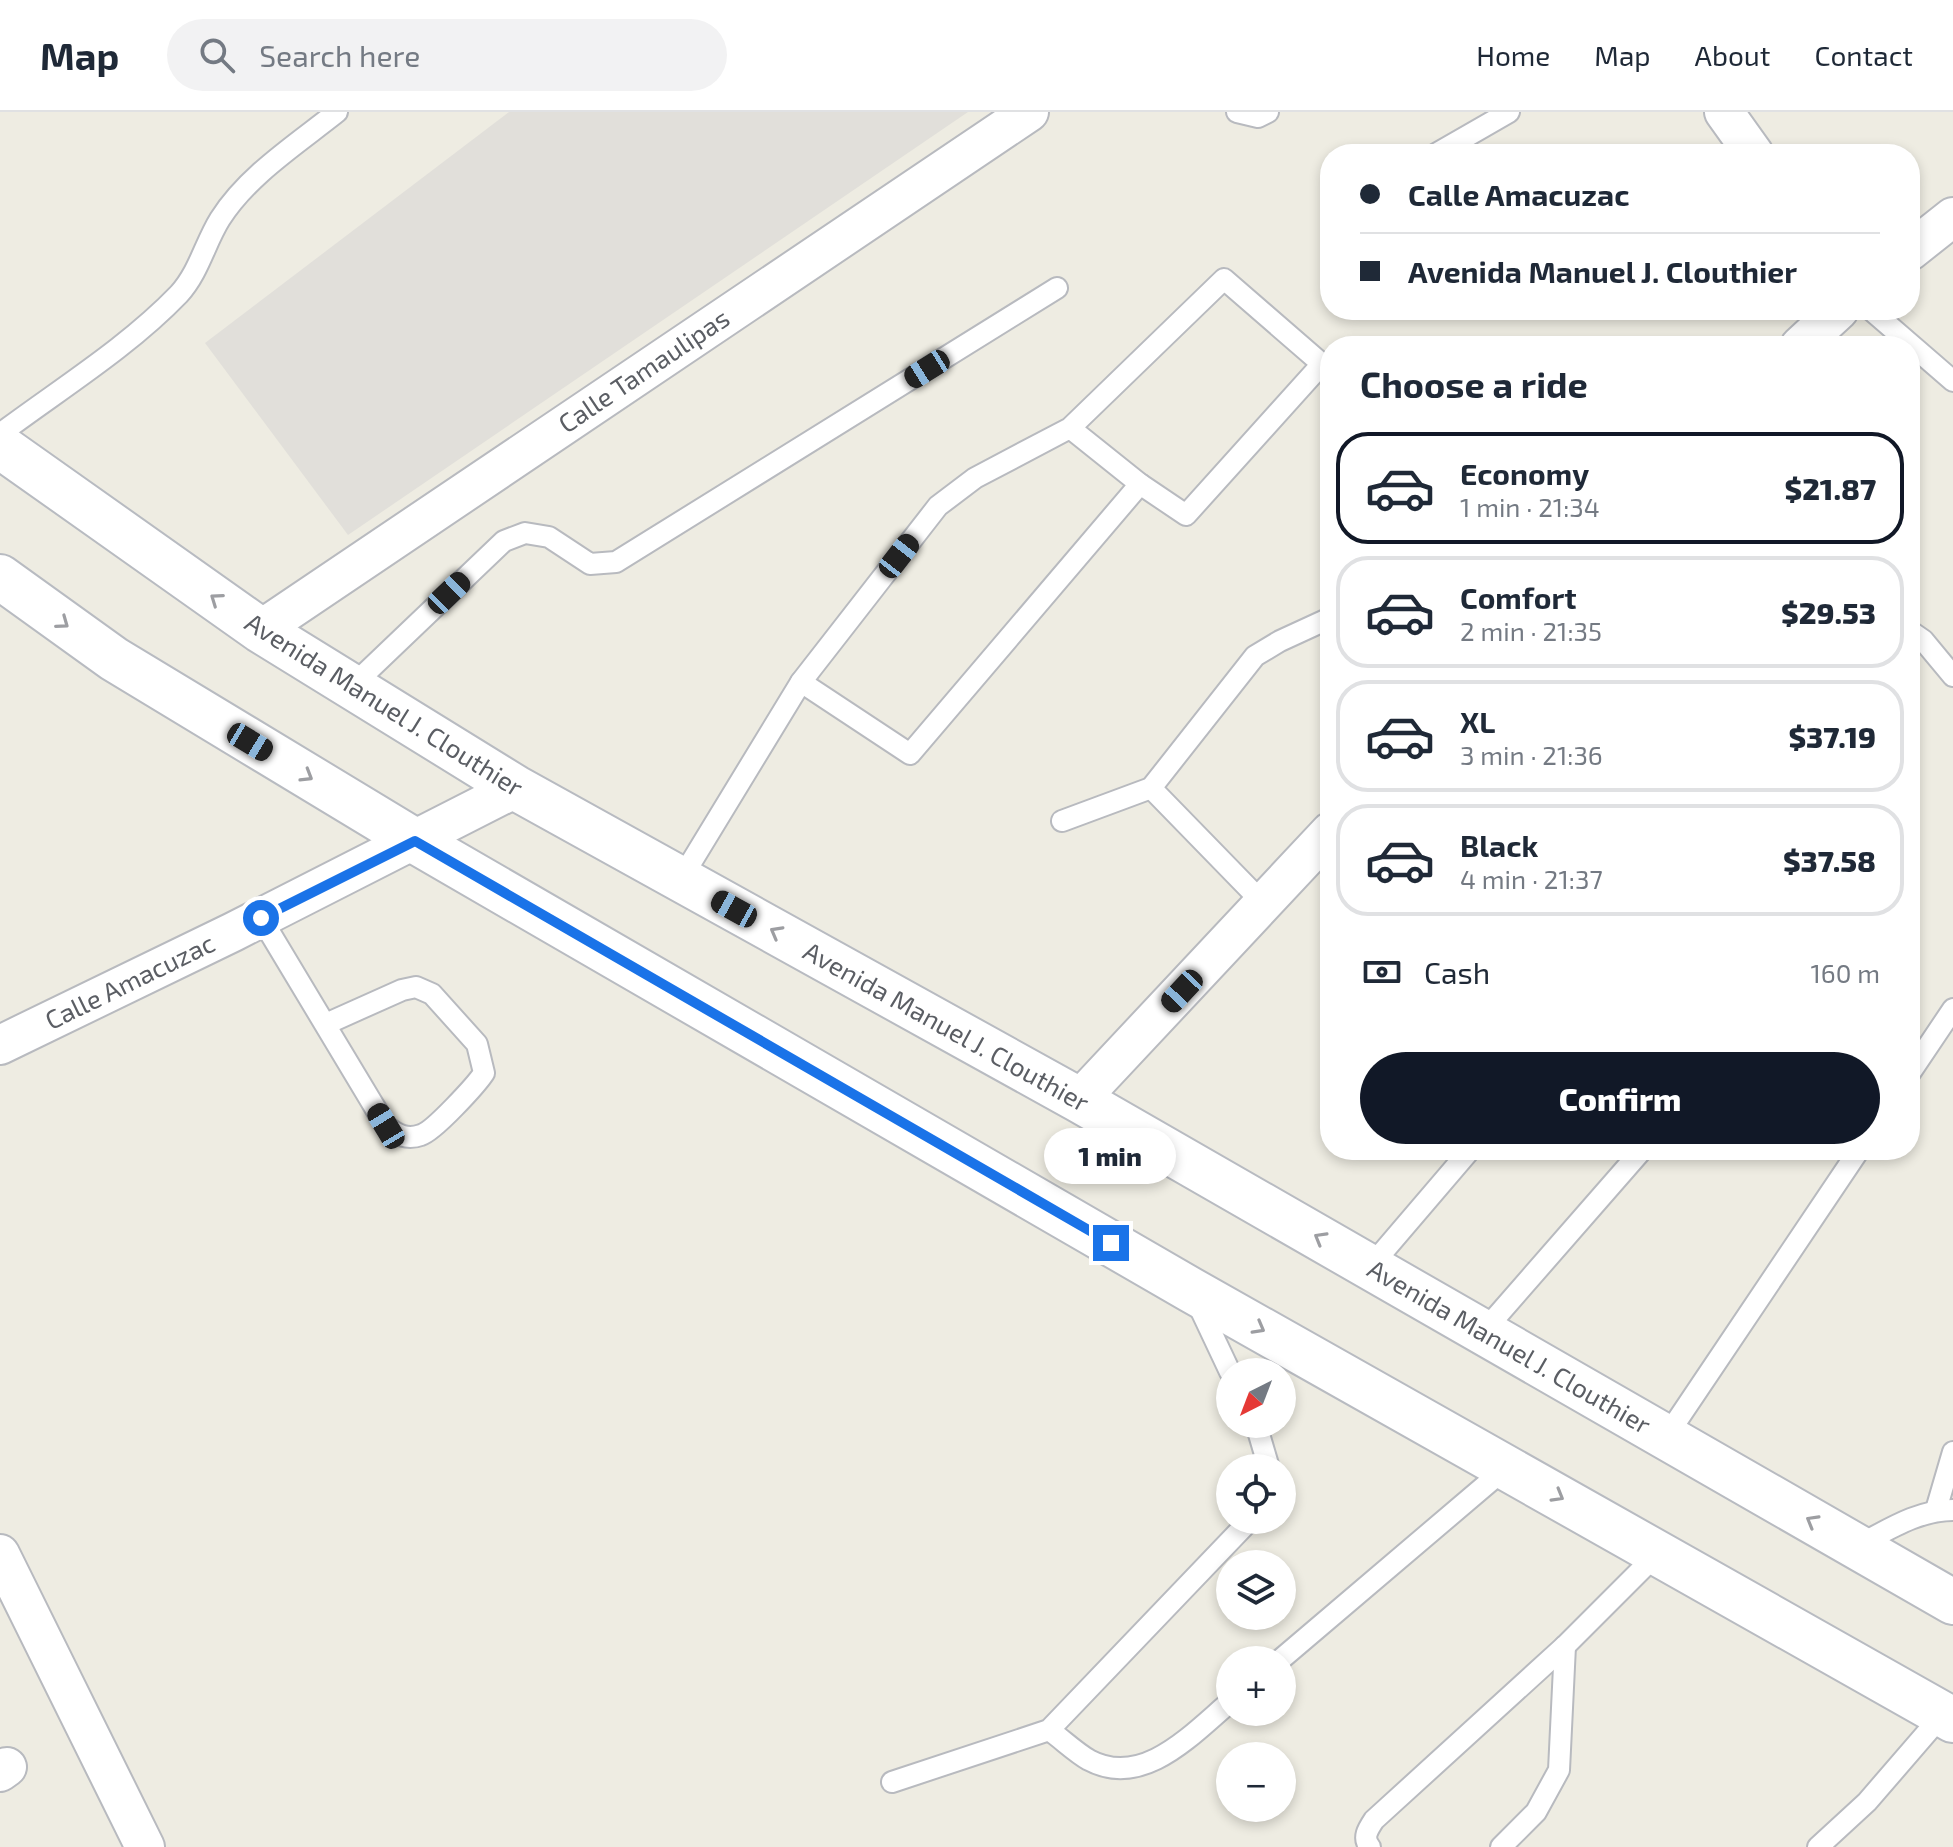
<!DOCTYPE html>
<meta charset="utf-8">
<style>
body{margin:0;font-family:"Exo 2",sans-serif;background:#f2f2f3;color:#1f2937;height:100vh;display:flex;flex-direction:column;font-size:30px;white-space:nowrap}
*{box-sizing:border-box;margin:0}
p{font-size:26px;color:#747a83}
.icon{flex:none;width:44px;height:44px;fill:none;stroke:currentColor;stroke-width:2;stroke-linecap:round;stroke-linejoin:round}
.map{position:relative;flex:1;overflow:hidden}
.side{position:absolute;left:1320px;top:224px;width:600px;height:824px;display:flex;flex-direction:column;background:#fff;border-radius:32px;box-shadow:0 4px 12px #0003}
.side>*{flex:none}
.banner{position:absolute;left:1320px;top:32px;width:600px;height:176px;border-radius:32px;box-shadow:0 4px 12px #0003;display:grid;align-content:center;height:176px;padding:0 40px;background:#fff}
.needle{width:52px;rotate:222deg}
.controls{position:absolute;left:1216px;top:1246px;display:grid;gap:16px}
.controls a{display:grid;place-items:center;width:80px;height:80px;border-radius:50%;background:#fff;box-shadow:0 4px 12px #0003;font-size:40px}
.end{position:absolute;width:36px;height:36px;margin:-18px;border:10px solid #1a73e8;background:#fff;box-shadow:0 0 0 4px #fff}
.from{border-radius:50%}
.bubble{position:absolute;height:56px;border-radius:28px;background:#fff;box-shadow:0 4px 12px #0003;font-size:26px;font-weight:800;line-height:56px;text-align:center}
.car{position:absolute;width:24px;height:48px;margin:-24px -12px;border-radius:10px;box-shadow:0 0 6px 2px #0007;background:linear-gradient(#222 24%,#8ab4d8 0 40%,#222 0 76%,#8ab4d8 0 86%,#222 0)}
.banner b{display:flex;align-items:center;gap:28px;height:76px;font-size:30px}
.banner b+b{border-top:2px solid #e0e1e3}
.banner i{width:20px;height:20px;background:#1f2937}
ul{padding:0;list-style:none}
li{display:flex;align-items:center;gap:24px;height:112px;margin:0 16px 12px;padding:0 24px;border:4px solid #e0e1e3;border-radius:32px}
li div{flex:1}
li b{display:block;font-size:30px}
li em{font-style:normal;font-weight:800}
li.current{border-color:#111827}
li>.icon{width:72px;height:72px;stroke-width:1.5}
h2{padding:0 40px;font-size:36px;line-height:96px}
.pay{display:flex;align-items:center;gap:20px;height:88px;padding:0 40px;font-size:30px}
.pay p{margin-inline-start:auto}
.cta{display:flex;gap:16px;margin-top:auto;padding:16px 40px}
.cta a{flex:1;height:92px;border-radius:48px;background:#111827;color:#fff;font-size:32px;font-weight:800;line-height:92px;text-align:center}
header{display:flex;align-items:center;gap:48px;box-sizing:border-box;height:112px;padding:0 40px;background:#fff;border-bottom:2px solid #e0e1e3}
header strong{font-size:38px}
nav{display:flex;gap:44px;margin-inline-start:auto;font-size:28px}
.search{width:560px;height:72px;background:#f2f2f3;display:flex;align-items:center;gap:20px;box-sizing:border-box;padding:0 28px;border-radius:44px;color:#747a83;font-size:30px}
.map>svg:first-child{display:block}
.industrial{fill:#e1dfda}
.lines{fill:none;stroke-linecap:round;stroke-linejoin:round}
.lane-casing{stroke:#b8babf;stroke-width:24}
.street-casing{stroke:#b8babf;stroke-width:42}
.secondary-casing{stroke:#b8bbc1;stroke-width:48}
.lane{stroke:#fff;stroke-width:20}
.street{stroke:#fff;stroke-width:38}
.secondary{stroke:#fff;stroke-width:44}
.oneway{stroke:#9d9ea2}
.route{stroke:#1a73e8;stroke-width:10}
.labels{text-anchor:middle;stroke-width:6;stroke-linejoin:round;paint-order:stroke}
.street-label{font-size:26px;fill:#5b5e64;stroke:#fff}
</style>
<header>
<strong>Map</strong>
<div class="search"><svg class="icon" aria-label="search" viewBox="0 0 24 24"><circle cx="10" cy="10" r="6"/><path d="M15 15l6 6"/></svg>Search here</div>
<nav><a>Home</a><a>Map</a><a>About</a><a>Contact</a></nav>
</header>
<div class="map">
<svg width="1953" height="1735" viewBox="0 0 1953 1735">
<rect width="100%" height="100%" fill="#eeece2"/>
<!-- industrial -->
<polygon class="industrial" points="509,0 968,0 348,423 205,231"/>
<g class="lines">
<defs>
<g id="lane">
<polyline points="1237,0 1258,5 1268,0"/>
<polyline points="1436,42 1509,0"/>
<polyline points="1871,198 1953,269"/>
<path d="M0,322c60,-45 127,-86 179,-140 20,-22 26,-51 41,-75 28,-44 77,-75 117,-107"/>
<polyline points="1910,519 1923,528 1953,564"/>
<polyline points="801,570 910,642 1140,372"/>
<polyline points="351,575 504,429 525,421 549,425 590,452 616,450 1057,176"/>
<polyline points="1151,676 1263,791"/>
<polyline points="1062,709 1151,676 1255,544 1280,529 1330,506"/>
<polyline points="681,767 801,570 938,394 975,366 1070,316 1224,167 1322,252 1186,403 1140,372 1070,316"/>
<path d="M261,806l125,208c11,9 21,14 35,9 13,-4 55,-50 63,-62l-7,-29 -45,-50 -16,-7 -14,3 -76,34"/>
<polyline points="1910,961 1953,897"/>
<polyline points="1370,1155 1470,1038"/>
<polyline points="1196,1188 1230,1260"/>
<polyline points="1483,1220 1642,1038"/>
<polyline points="1256,1312 1269,1356"/>
<polyline points="1666,1325 1859,1038"/>
<polyline points="1936,1398 1953,1340"/>
<path d="M1857,1434c31,-16 61,-36 96,-36"/>
<polyline points="1280,1548 1507,1355"/>
<path d="M1049,1618c13,9 26,22 40,30 54,29 103,-26 141,-58"/>
<polyline points="892,1670 1049,1618 1250,1408"/>
<path d="M1370,1735c-8,-9 -2,-18 4,-27l191,-174 93,-93"/>
<polyline points="1501,1735 1536,1700 1559,1658 1565,1534"/>
<polyline points="1818,1735 1867,1690 1943,1602"/>
</g>
<g id="street">
<polyline points="1724,0 1754,42"/>
<polyline points="1910,139 1953,105"/>
<polyline points="1800,234 1839,198"/>
<polyline points="260,518 1029,0"/>
<polyline points="0,933 233,820 516,676"/>
<polyline points="1079,988 1330,720"/>
<polyline points="0,1442 145,1735"/>
<polyline points="0,1660 7,1655"/>
</g>
<g id="secondary">
<polyline points="0,334 260,518 516,676 1079,988 1953,1490"/>
<polyline points="0,465 114,547 415,729 1191,1178 1953,1608"/>
</g>
</defs>
<!-- lane casing -->
<use href="#lane" class="lane-casing"/>
<!-- street casing -->
<use href="#street" class="street-casing"/>
<!-- secondary casing -->
<use href="#secondary" class="secondary-casing"/>
<!-- lane -->
<use href="#lane" class="lane"/>
<!-- street -->
<use href="#street" class="street"/>
<!-- secondary -->
<use href="#secondary" class="secondary"/>
</g>
<!-- one-way arrows -->
<defs><path id="oneway-chevron" d="M-2-3.5L2.5 0L-2 3.5" fill="none" stroke-width="1.6" stroke-linecap="round" stroke-linejoin="round" transform="scale(2)"/></defs>
<g class="oneway">
<use href="#oneway-chevron" transform="translate(216 487) rotate(-145)"/>
<use href="#oneway-chevron" transform="translate(63 511) rotate(36)"/>
<use href="#oneway-chevron" transform="translate(307 664) rotate(31)"/>
<use href="#oneway-chevron" transform="translate(776 820) rotate(-151)"/>
<use href="#oneway-chevron" transform="translate(1320 1126) rotate(-150)"/>
<use href="#oneway-chevron" transform="translate(1259 1216) rotate(29)"/>
<use href="#oneway-chevron" transform="translate(1558 1384) rotate(30)"/>
<use href="#oneway-chevron" transform="translate(1812 1409) rotate(-150)"/>
</g>
<g class="lines">
<!-- route -->
<polyline class="route" points="261,806 415,729 1111,1131"/>
</g>
<g class="labels">
<!-- street labels -->
<g class="street-label">
<text transform="translate(644 259) rotate(-34)" y="9">Calle Tamaulipas</text>
<text transform="translate(384 593) rotate(32)" y="9">Avenida Manuel J. Clouthier</text>
<text transform="translate(130 870) rotate(-26)" y="9">Calle Amacuzac</text>
<text transform="translate(946 915) rotate(29)" y="9">Avenida Manuel J. Clouthier</text>
<text transform="translate(1509 1235) rotate(30)" y="9">Avenida Manuel J. Clouthier</text>
</g>
</g>
</svg>
<div class="controls">
<a><svg class="needle" viewBox="-14 -14 28 28"><path d="M0-13l5 13h-10z" fill="#e53935"/><path d="M0 13l5-13h-10z" fill="#747a83"/></svg></a>
<a><svg class="icon" aria-label="locate" viewBox="0 0 24 24"><circle cx="12" cy="12" r="6"/><path d="M12 2v4M12 18v4M2 12h4M18 12h4"/></svg></a>
<a><svg class="icon" aria-label="layers" viewBox="0 0 24 24"><path d="M12 4l9 5-9 5-9-5zM3 14l9 5 9-5"/></svg></a>
<a>+</a>
<a>−</a>
</div>
<i class="end from" style="left:261px;top:806px"></i>
<i class="end" style="left:1111px;top:1131px"></i>
<div class="bubble" style="left:1044px;top:1016px;width:132px">1 min</div>
<i class="car" style="left:927px;top:257px;rotate:238deg"></i>
<i class="car" style="left:899px;top:444px;rotate:38deg"></i>
<i class="car" style="left:449px;top:481px;rotate:46deg"></i>
<i class="car" style="left:250px;top:630px;rotate:121deg"></i>
<i class="car" style="left:734px;top:797px;rotate:299deg"></i>
<i class="car" style="left:1182px;top:879px;rotate:223deg"></i>
<i class="car" style="left:386px;top:1014px;rotate:329deg"></i>
<div class="banner">
<b><i class="from"></i>Calle Amacuzac</b>
<b><i></i>Avenida Manuel J. Clouthier</b>
</div>
<section class="side">
<h2>Choose a ride</h2>
<ul>
<li class="current"><svg class="icon" aria-label="car" viewBox="0 0 24 24"><path d="M5 17H2v-5l4-1 3-4h7l3 4 3 1v5h-3M9 17h6M6 11h13"/><circle cx="7" cy="17" r="2"/><circle cx="17" cy="17" r="2"/></svg><div><b>Economy</b><p>1 min · 21:34</p></div><em>$21.87</em></li>
<li><svg class="icon" aria-label="car" viewBox="0 0 24 24"><path d="M5 17H2v-5l4-1 3-4h7l3 4 3 1v5h-3M9 17h6M6 11h13"/><circle cx="7" cy="17" r="2"/><circle cx="17" cy="17" r="2"/></svg><div><b>Comfort</b><p>2 min · 21:35</p></div><em>$29.53</em></li>
<li><svg class="icon" aria-label="car" viewBox="0 0 24 24"><path d="M5 17H2v-5l4-1 3-4h7l3 4 3 1v5h-3M9 17h6M6 11h13"/><circle cx="7" cy="17" r="2"/><circle cx="17" cy="17" r="2"/></svg><div><b>XL</b><p>3 min · 21:36</p></div><em>$37.19</em></li>
<li><svg class="icon" aria-label="car" viewBox="0 0 24 24"><path d="M5 17H2v-5l4-1 3-4h7l3 4 3 1v5h-3M9 17h6M6 11h13"/><circle cx="7" cy="17" r="2"/><circle cx="17" cy="17" r="2"/></svg><div><b>Black</b><p>4 min · 21:37</p></div><em>$37.58</em></li>
</ul>
<div class="pay"><svg class="icon" aria-label="cash" viewBox="0 0 24 24"><path d="M3 7h18v10H3z"/><circle cx="12" cy="12" r="2"/></svg>Cash<p>160 m</p></div>
<div class="cta"><a>Confirm</a></div>
</section>
</div>
